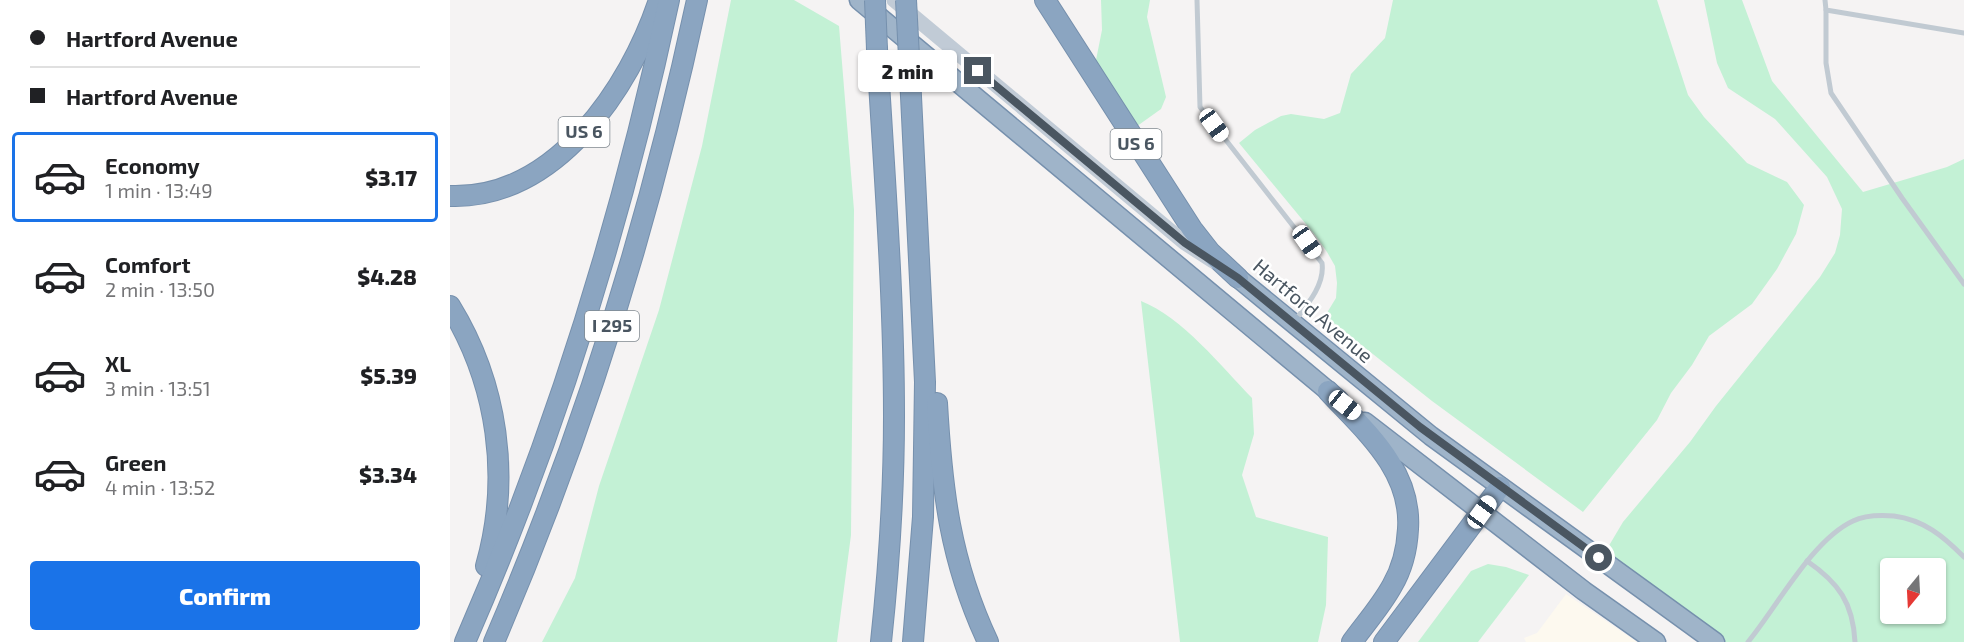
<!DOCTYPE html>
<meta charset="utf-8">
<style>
body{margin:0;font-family:"Exo 2",sans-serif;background:#f2f2f2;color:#202124;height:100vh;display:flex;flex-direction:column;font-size:22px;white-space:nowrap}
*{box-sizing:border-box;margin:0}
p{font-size:20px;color:#757577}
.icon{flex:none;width:33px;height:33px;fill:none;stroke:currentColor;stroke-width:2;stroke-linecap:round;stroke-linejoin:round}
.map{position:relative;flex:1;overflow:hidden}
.drawer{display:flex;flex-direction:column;background:#fff;width:450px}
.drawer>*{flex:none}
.hud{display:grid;align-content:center;height:132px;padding:0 30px;background:#fff}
.needle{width:39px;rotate:198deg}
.tools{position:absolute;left:1430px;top:558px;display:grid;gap:12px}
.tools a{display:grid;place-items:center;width:66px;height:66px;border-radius:6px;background:#fff;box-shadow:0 2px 4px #0004;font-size:30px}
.end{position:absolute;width:27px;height:27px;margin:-14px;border:8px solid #4a5661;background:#fff;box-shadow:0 0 0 3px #fff}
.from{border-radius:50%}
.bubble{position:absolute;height:42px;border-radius:6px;background:#fff;box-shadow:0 2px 4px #0004;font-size:20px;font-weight:800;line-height:42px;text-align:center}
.car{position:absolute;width:18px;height:36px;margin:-18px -9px;border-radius:8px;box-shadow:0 0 4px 2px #0007;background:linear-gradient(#fff 24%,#345 0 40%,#fff 0 76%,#345 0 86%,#fff 0)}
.hud b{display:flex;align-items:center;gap:21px;height:57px;font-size:22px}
.hud b+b{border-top:2px solid #e0e0e0}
.hud i{width:15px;height:15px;background:#202124}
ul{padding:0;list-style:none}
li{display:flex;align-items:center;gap:18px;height:90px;margin:0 12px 9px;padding:0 18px;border:3px solid transparent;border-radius:6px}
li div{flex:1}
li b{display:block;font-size:22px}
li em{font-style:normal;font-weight:800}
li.on{border-color:#1a73e8}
li>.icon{width:54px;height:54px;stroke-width:1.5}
.action{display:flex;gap:12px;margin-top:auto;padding:12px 30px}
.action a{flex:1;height:69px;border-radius:6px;background:#1a73e8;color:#fff;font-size:24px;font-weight:800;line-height:69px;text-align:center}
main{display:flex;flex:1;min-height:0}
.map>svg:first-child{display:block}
.commercial{fill:#fdf9ef}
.green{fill:#c3f1d5;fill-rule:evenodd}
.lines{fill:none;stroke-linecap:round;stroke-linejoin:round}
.trunk-casing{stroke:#7690ad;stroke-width:21}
.motorway-casing{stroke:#7690ad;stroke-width:22}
.service{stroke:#c1cad2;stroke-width:5}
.secondary{stroke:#c1cbd6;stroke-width:15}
.trunk{stroke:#9fb4c9;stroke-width:18}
.motorway{stroke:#8ba5c1;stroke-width:20}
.motorway-bridge-casing{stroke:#7690ad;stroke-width:22;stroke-linecap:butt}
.motorway-bridge{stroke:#8ba5c1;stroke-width:20}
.route{stroke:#4a5661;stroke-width:8}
.labels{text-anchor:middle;stroke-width:5;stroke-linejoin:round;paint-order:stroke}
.shield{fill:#fff;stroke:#808990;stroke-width:1.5}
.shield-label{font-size:18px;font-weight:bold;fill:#4a5661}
.street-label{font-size:20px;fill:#4a5661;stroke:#fff}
</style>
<main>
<section class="drawer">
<div class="hud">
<b><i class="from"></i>Hartford Avenue</b>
<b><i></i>Hartford Avenue</b>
</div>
<ul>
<li class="on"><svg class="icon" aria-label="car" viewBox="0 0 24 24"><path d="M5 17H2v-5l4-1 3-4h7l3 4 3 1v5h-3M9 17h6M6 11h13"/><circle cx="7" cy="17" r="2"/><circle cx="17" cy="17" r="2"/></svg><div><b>Economy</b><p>1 min · 13:49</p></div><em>$3.17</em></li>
<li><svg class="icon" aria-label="car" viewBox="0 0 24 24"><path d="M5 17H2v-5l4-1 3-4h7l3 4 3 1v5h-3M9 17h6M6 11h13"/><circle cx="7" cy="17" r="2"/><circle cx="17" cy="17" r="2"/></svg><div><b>Comfort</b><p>2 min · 13:50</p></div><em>$4.28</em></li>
<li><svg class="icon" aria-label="car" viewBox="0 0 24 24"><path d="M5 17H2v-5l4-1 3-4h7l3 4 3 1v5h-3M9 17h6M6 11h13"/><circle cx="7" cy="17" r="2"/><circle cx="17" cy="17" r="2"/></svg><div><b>XL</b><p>3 min · 13:51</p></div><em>$5.39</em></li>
<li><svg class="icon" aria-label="car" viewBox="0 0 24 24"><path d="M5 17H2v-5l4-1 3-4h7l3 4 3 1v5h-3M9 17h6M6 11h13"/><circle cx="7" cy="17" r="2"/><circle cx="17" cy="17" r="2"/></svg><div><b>Green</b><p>4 min · 13:52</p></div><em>$3.34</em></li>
</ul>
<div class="action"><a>Confirm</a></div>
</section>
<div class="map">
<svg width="1514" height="642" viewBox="0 0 1514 642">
<rect width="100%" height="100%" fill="#f5f3f3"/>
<!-- commercial -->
<polygon class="commercial" points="1116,594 1187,642 1076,642 1074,638 1087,633"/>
<!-- green -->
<g class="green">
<polygon points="281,0 344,0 389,26 404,210 401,535 387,642 92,642 125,578 149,486 209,310 252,146"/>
<polygon points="651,0 700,0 697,17 716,97 711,109 683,129 644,70 652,30"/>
<polygon points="943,0 1207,0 1238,95 1254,117 1297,163 1337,182 1354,205 1346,234 1327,269 1302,304 1259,336 1242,365 1221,393 1207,420 1133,512 982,401 875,316 886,298 887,283 885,266 877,252 865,235 789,143 805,130 831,116 841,114 874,119 890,113 901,74 935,38"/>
<path d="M1254,0h38l30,81 91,111 84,-25 17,-8v483h-244l-116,-88 19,-32 67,-80 26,-36 104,-129 15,-24 5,-18 2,-26 -15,-32 -52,-58 -47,-31 -11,-25zM1440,568h45v46h-45z"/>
<path d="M691,301c41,16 81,66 111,97l2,36 -12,41 14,42 72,20 -2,68 -8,37h-138z"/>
<polygon points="1038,564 1056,567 1079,575 1028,642 968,642 1021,571"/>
</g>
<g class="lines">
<defs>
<g id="trunk">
<polyline points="409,0 889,400"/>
<polyline points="788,278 981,436 1265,642"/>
<polyline points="915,422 1134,591 1206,642"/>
</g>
<g id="motorway">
<polyline points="595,0 742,229 760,252 788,278"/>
<path d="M427,49c7,122 17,245 17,367 0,75 -5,151 -13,226"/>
<polyline points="460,76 475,382 473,517 463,642"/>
<path d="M0,196c105,4 180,-108 209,-196"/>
<path d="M0,306c48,78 61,172 36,260"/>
<path d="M878,391c37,40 84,79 80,138 -1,20 -6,40 -16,57 -11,20 -27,38 -40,56"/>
<path d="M487,403c5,88 13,158 51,239"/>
<path d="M15,642c90,-206 157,-422 204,-642"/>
<path d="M44,642c89,-207 156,-422 203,-642"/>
<polyline points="934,642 1050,487"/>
</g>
</defs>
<!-- trunk casing -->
<use href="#trunk" class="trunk-casing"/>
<!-- motorway casing -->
<use href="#motorway" class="motorway-casing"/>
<!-- service -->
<g class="service">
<path d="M747,0l3,107 122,156c3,21 -14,41 -26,56"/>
<polyline points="1375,0 1376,10 1514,33"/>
<polyline points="1376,10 1376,63 1381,93 1452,198 1514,284"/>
<path d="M1357,561c32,22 46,42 48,81"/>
<path d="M1298,642c29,-35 64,-102 105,-121 12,-6 28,-6 41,-5 30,4 49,20 70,41"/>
</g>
<!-- secondary -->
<polyline class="secondary" points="444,0 735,243 763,261"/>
<!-- trunk -->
<use href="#trunk" class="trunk"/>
<!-- motorway -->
<use href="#motorway" class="motorway"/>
<defs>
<g id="motorway-bridge">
<polyline points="425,0 427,49"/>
<polyline points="456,0 460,76"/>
</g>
</defs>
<!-- motorway-bridge casing -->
<use href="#motorway-bridge" class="motorway-bridge-casing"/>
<!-- motorway-bridge -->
<use href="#motorway-bridge" class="motorway-bridge"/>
</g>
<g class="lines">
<!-- route -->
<polyline class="route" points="528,71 735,243 788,278 970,427 1149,558"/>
</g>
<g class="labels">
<!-- shield labels -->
<g class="shield">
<rect x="108.5" y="117" width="51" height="30" rx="4.5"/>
<rect x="660.5" y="129" width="51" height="30" rx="4.5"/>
<rect x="135" y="311" width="54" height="30" rx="4.5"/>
</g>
<g class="shield-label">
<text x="134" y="138">US 6</text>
<text x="686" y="150">US 6</text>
<text x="162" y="332">I 295</text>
</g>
<!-- street labels -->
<g class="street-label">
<text transform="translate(863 311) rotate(40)" y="7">Hartford Avenue</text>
</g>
</g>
</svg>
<div class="tools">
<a><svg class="needle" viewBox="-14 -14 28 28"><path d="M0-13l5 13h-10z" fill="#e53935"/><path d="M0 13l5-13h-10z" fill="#757577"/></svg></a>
</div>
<i class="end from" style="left:1149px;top:558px"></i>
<i class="end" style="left:528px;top:71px"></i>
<div class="bubble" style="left:408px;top:50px;width:99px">2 min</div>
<i class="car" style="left:764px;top:125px;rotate:144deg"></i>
<i class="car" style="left:857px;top:242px;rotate:145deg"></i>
<i class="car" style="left:895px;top:405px;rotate:129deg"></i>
<i class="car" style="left:1032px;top:512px;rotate:36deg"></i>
</div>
</main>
